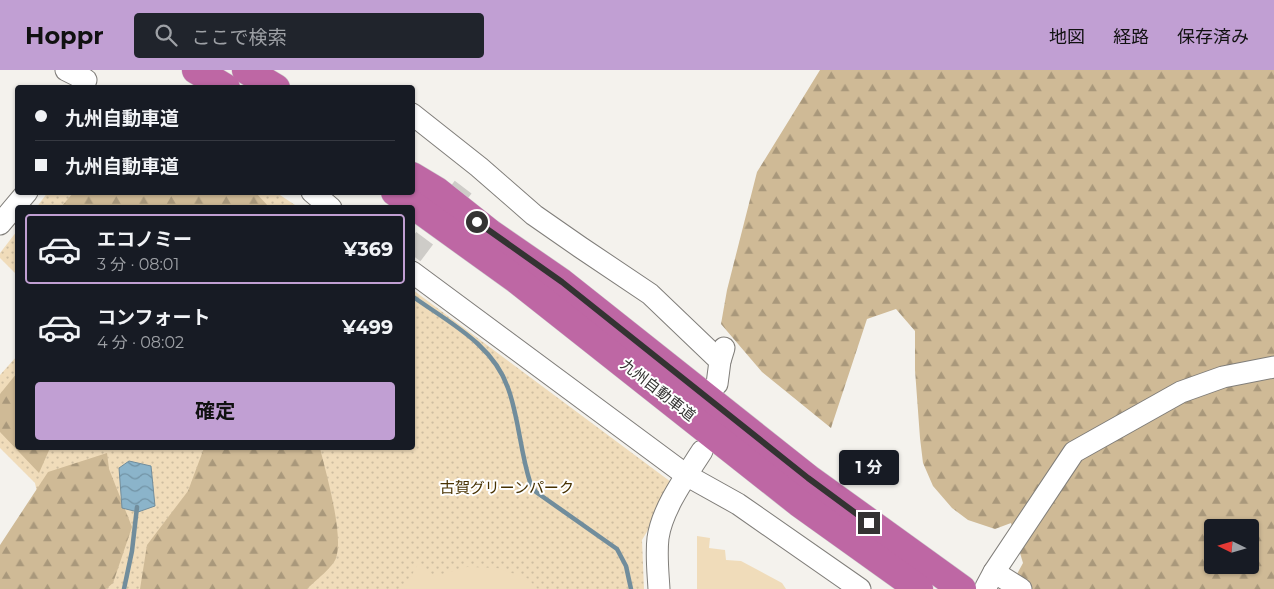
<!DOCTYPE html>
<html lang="ja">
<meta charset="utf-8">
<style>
body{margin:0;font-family:Montserrat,"Noto Sans JP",sans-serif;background:#20242c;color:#f1f3f6;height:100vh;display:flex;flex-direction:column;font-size:19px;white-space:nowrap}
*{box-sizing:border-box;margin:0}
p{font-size:16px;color:#9ea1a6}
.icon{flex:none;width:28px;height:28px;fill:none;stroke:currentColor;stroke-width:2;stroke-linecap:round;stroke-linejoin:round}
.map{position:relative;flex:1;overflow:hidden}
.drawer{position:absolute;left:15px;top:135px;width:400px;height:245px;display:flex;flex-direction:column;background:#171b24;border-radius:5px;box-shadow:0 1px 4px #0004}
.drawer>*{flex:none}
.guide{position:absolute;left:15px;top:15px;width:400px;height:110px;border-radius:5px;box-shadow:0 1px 4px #0004;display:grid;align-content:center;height:110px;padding:0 20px;background:#171b24}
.needle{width:32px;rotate:275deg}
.controls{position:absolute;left:1204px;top:449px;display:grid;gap:10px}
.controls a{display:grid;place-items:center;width:55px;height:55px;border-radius:5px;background:#171b24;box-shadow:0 1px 4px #0004;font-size:25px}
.end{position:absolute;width:22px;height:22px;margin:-11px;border:6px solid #343332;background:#fff;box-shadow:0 0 0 2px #fff}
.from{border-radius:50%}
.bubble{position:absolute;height:35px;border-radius:5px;background:#171b24;box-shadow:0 1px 4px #0004;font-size:16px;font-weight:700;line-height:35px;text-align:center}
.guide b{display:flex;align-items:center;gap:18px;height:48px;font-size:19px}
.guide b+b{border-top:1px solid #363941}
.guide i{width:12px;height:12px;background:#f1f3f6}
ul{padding:9px 0 0;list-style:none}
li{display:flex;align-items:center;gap:15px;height:70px;margin:0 10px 8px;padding:0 10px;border:2px solid transparent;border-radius:5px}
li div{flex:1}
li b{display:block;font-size:19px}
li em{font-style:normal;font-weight:700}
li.on{border-color:#c19fd3}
li>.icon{width:45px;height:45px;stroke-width:1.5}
.action{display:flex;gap:10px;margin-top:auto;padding:10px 20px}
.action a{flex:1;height:58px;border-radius:5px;background:#c19fd3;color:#111;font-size:20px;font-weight:700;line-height:58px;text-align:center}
header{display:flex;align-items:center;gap:30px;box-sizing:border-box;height:70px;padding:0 25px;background:#c19fd3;color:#111}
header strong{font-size:24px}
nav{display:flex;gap:28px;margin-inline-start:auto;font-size:18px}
.search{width:350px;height:45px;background:#20242c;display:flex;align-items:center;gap:12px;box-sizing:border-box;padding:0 18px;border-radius:5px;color:#9ea1a6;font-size:19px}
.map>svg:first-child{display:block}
.grass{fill:url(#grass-dots)}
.forest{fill:url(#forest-firs);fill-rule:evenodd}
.garden{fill:#f0dcba}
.water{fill:url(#water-waves);stroke:#718d9c}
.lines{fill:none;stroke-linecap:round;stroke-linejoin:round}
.stream{stroke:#718d9c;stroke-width:4.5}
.minor-tunnel{stroke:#ceccc8;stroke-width:21;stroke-dasharray:21 11;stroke-linecap:butt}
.minor-casing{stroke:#807e7a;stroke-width:23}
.highway-casing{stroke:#cecece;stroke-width:29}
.minor{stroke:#fff;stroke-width:21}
.highway{stroke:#be67a4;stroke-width:28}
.route{stroke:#343332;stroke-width:6}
.labels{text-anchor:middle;stroke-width:4;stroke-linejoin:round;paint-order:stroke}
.street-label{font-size:15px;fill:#343332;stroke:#fff}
.park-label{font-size:15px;fill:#473101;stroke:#fff}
</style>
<header>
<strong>Hoppr</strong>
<div class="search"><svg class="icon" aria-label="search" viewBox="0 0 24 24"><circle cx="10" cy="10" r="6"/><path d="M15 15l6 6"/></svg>ここで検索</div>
<nav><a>地図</a><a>経路</a><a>保存済み</a></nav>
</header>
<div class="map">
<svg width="1274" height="519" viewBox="0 0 1274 519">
<defs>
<pattern id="grass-dots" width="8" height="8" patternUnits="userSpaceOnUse" patternTransform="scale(1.25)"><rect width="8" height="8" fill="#f0dcba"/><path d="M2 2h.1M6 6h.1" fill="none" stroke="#cebda0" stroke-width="1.8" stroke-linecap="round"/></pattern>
<pattern id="forest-firs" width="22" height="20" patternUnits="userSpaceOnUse" patternTransform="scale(1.25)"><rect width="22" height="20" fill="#cfba96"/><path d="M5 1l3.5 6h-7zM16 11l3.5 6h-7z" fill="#a9987b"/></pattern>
<pattern id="water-waves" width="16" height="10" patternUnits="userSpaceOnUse" patternTransform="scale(1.25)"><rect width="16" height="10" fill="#8bb4ca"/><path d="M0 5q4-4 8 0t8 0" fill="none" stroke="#7293a5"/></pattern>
</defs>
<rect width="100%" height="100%" fill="#f4f2ed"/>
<!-- grass -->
<g class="grass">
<polygon points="48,122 277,123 298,137 36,138"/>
<polygon points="17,161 17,205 0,188 0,183"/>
<polygon points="413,220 675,415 642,470 644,519 0,519 46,464 35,413 0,378 0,305 17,286 18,378 412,378"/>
</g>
<!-- forest -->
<g class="forest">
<path d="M820,0h454v519h-242l-11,-7 -4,-8 6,-11 -12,-40 -16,6 -27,-9 -16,-12 -19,-22 -10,-23 -3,-25 -5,-68v-39l-19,-22 -29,10 -36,109 -69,-56 -41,-48 6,-34 30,-118zM1212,458h38v37h-38z"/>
<polygon points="73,123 256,123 269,137 61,137"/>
<polygon points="17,303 18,378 50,378 39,403 0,362 0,324"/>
<path d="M204,378h116c6,25 24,87 16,110 -2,8 -22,24 -29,31h-167l7,-44 41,-54z"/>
<polygon points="107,383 109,399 132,457 113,513 106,519 0,519 0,475 48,402"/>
</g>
<!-- garden -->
<g class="garden">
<polygon points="697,466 710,468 709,478 725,480 726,490 741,491 782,513 786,519 697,519"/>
<polygon points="418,494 435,506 467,497 497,498 527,508 538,519 404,519"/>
</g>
<!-- water -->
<polygon class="water" points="129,391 151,396 155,436 138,442 122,438 119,398"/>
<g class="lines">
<!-- stream -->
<g class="stream">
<path d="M412,226c36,26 81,48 96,92 11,30 12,63 22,94l6,10 81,57 9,17 5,23"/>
<polyline points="124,519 132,481 137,437"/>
</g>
<!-- minor-tunnel -->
<polyline class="minor-tunnel" points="412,185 467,112"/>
<defs>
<g id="minor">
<polyline points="66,0 86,10"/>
<polyline points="412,44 479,97 534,145 580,177 650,224 720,291"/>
<polyline points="312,122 331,138"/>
<polyline points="0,154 27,122"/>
<polyline points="412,202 686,405 738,434 860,519"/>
<polyline points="717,314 720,291 724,278"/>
<polyline points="994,502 1021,519"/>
<polyline points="986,517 994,502 1074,382 1181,322 1223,307 1274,297"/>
<path d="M659,519c-1,-17 -3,-34 -1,-51 4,-29 28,-62 44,-87"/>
</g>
<g id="highway">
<polyline points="196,0 226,18"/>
<polyline points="246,0 276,18"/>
<polyline points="412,106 437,121 490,163 561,212 808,408 962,519"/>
<polyline points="395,122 517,210 799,433 919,519"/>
</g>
</defs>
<!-- minor casing -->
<use href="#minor" class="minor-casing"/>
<!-- highway casing -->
<use href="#highway" class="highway-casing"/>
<!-- minor -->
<use href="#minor" class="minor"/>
<!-- highway -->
<use href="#highway" class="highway"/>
</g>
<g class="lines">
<!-- route -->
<polyline class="route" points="477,152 562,212 808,408 869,453"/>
</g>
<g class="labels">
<!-- street labels -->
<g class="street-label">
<text transform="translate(658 320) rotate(38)" y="5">九州自動車道</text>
</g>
<!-- park labels -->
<g class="park-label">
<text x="507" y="423">古賀グリーンパーク</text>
</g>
</g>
</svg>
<div class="controls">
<a><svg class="needle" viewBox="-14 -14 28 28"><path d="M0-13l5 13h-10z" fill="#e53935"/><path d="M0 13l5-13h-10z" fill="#9ea1a6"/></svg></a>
</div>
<i class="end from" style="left:477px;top:152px"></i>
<i class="end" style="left:869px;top:453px"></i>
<div class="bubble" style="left:839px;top:380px;width:60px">1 分</div>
<div class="guide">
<b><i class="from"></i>九州自動車道</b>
<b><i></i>九州自動車道</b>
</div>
<section class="drawer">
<ul>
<li class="on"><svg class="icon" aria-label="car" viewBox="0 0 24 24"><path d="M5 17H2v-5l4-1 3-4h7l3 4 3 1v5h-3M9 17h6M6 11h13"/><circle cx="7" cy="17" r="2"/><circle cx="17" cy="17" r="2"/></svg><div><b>エコノミー</b><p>3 分 · 08:01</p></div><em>¥369</em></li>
<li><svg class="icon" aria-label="car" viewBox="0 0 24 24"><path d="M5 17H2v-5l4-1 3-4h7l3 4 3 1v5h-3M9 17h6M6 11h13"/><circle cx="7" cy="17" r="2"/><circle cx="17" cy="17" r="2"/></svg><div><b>コンフォート</b><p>4 分 · 08:02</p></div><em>¥499</em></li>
</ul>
<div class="action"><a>確定</a></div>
</section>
</div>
